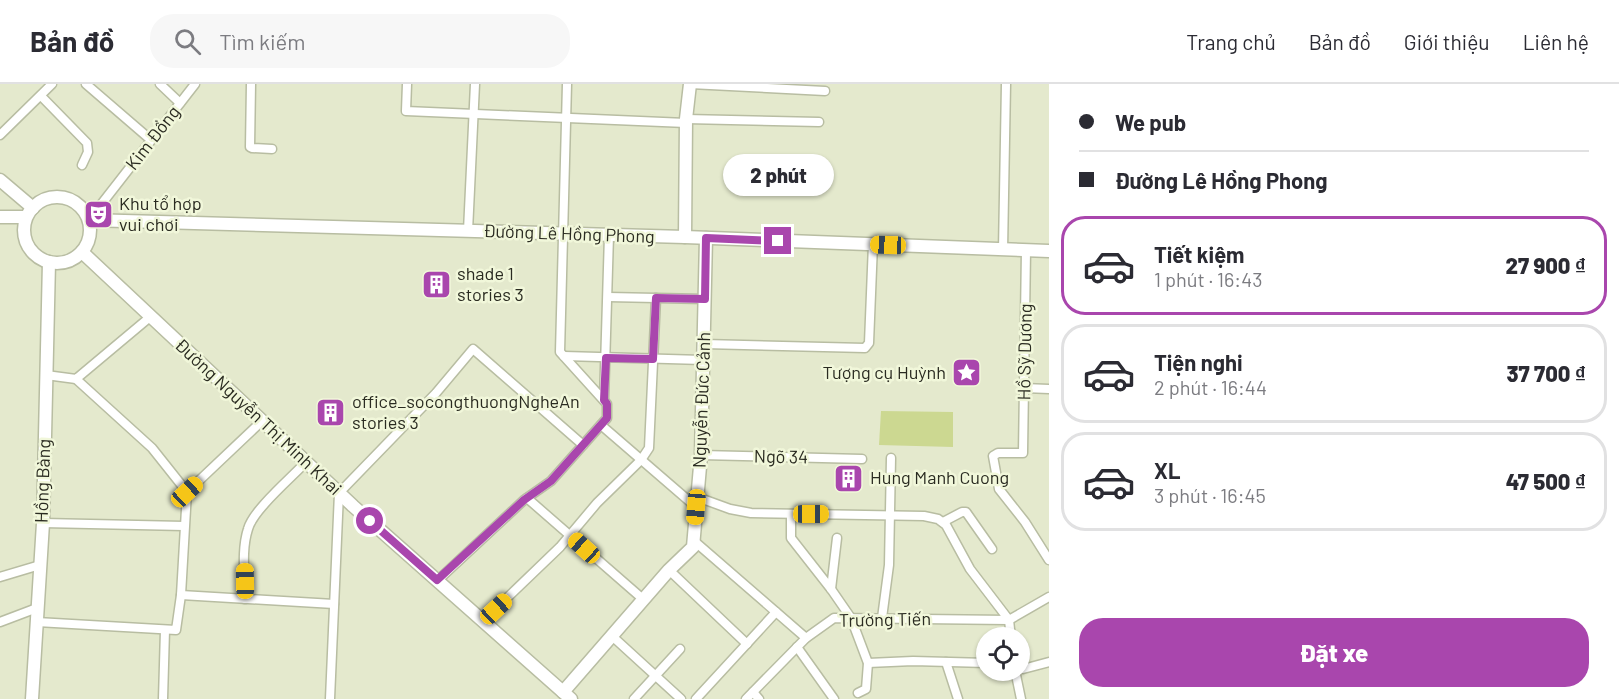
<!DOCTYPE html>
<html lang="vi">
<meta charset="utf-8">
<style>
body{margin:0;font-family:Barlow,sans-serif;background:#f7f7f7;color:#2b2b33;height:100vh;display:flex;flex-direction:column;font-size:22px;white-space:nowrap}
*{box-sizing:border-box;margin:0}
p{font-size:20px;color:#7c7c81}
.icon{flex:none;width:33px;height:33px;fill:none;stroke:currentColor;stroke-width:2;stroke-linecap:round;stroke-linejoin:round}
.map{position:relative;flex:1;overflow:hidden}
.drawer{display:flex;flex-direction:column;background:#fff;width:570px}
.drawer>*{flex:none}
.banner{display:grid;align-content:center;height:132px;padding:0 30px;background:#fff}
.tools{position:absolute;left:976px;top:543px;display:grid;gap:12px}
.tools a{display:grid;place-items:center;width:54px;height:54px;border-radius:50%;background:#fff;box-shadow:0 2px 4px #0004;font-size:30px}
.end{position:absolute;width:27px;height:27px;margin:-14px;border:8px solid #a946ad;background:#fff;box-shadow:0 0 0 3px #fff}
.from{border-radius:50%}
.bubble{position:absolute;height:42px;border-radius:21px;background:#fff;box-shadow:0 2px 4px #0004;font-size:20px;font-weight:800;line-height:42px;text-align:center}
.car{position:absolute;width:18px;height:36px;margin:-18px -9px;border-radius:8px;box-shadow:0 0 4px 2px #0007;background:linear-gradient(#f5c518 24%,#345 0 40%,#f5c518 0 76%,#345 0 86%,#f5c518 0)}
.banner b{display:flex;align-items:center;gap:21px;height:57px;font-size:22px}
.banner b+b{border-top:2px solid #e1e1e2}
.banner i{width:15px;height:15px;background:#2b2b33}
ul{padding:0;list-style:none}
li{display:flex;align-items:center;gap:18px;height:99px;margin:0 12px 9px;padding:0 18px;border:3px solid #e1e1e2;border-radius:24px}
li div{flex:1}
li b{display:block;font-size:22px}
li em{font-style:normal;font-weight:800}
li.on{border-color:#a946ad}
li>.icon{width:54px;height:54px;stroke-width:1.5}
.button{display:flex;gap:12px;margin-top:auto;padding:12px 30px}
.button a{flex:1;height:69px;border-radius:24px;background:#a946ad;color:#fff;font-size:24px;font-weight:800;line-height:69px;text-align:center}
header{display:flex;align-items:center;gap:36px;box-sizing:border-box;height:84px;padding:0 30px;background:#fff;border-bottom:2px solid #e1e1e2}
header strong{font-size:28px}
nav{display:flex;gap:33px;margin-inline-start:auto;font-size:21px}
.search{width:420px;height:54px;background:#f7f7f7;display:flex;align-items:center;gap:15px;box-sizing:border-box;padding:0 21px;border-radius:24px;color:#7c7c81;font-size:22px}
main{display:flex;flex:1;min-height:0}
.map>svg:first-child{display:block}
.green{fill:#ccd891}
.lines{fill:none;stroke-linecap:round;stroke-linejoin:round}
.street-casing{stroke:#b8bda2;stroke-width:11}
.secondary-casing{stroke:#b8bda2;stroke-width:15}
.street{stroke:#fff;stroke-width:8}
.secondary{stroke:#fff;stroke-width:12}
.route{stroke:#a946ad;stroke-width:8}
.labels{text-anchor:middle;stroke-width:5;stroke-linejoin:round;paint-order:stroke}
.street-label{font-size:18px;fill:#2a2b21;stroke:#f1f7da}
.poi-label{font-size:18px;fill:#2a2b21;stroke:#f1f7da;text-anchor:start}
</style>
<header>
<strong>Bản đồ</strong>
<div class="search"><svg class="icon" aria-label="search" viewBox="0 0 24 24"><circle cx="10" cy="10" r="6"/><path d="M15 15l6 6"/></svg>Tìm kiếm</div>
<nav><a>Trang chủ</a><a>Bản đồ</a><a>Giới thiệu</a><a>Liên hệ</a></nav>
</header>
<main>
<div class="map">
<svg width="1049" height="615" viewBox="0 0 1049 615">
<rect width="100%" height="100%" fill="#e4e9cd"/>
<!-- green -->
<polygon class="green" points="881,327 953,328 953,363 879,361"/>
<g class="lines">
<defs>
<g id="street">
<polyline points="86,0 151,56"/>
<polyline points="160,0 180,19"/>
<polyline points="251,0 250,63 252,64 272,65"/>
<polyline points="407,0 406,27 686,39"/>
<polyline points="690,0 825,7"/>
<polyline points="41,12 87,59 88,68 82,81"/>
<polyline points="686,35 819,38"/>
<polyline points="0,51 52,0"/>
<polyline points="89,136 195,0"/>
<polyline points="468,147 475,0"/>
<polyline points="1003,166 1006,0"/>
<polyline points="1026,166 1023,369 998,369 993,372 999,405 1025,438 1049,476"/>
<polyline points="608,213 705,215"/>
<polyline points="704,260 865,264 869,259 873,160"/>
<polyline points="564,272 703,276"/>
<polyline points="46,291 76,295 150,233"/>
<polyline points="76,295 152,364 187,408"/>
<polyline points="1024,304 1049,305"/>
<polyline points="604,316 609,151"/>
<polyline points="601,341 696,423"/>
<polyline points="701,371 862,375"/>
<polyline points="697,413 730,425 751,429 924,432 938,435 946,441 970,485 1009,536"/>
<polyline points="527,414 644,516"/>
<polyline points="791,430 791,454 831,505 851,534 868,579 866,605 858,609"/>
<polyline points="943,438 962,428 966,428 992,465"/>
<polyline points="43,439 184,442"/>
<polyline points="693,456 806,554"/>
<polyline points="669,486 747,560"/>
<polyline points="0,493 40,481"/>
<polyline points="437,497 524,416 551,397 607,334 607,320 560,268 567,0"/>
<polyline points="831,505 837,454"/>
<polyline points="181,511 334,520"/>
<path d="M245,515c0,-22 -4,-49 3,-70 5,-19 43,-51 58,-67"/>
<polyline points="882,534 889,481 891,374"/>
<polyline points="1009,536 1011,554"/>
<polyline points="483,537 560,463 597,419 641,376 649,364 656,214"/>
<polyline points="0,538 37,524"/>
<polyline points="37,538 176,546 181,511 187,408 262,337"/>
<polyline points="612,552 681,615"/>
<polyline points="797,563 834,615"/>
<polyline points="946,578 958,615"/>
<polyline points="868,579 913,577 987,579"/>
<polyline points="1020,583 1023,585 1049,578"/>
<polyline points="1015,586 1021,615"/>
<polyline points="753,608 759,615"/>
<polyline points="163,615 165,546"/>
<polyline points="330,615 339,409 436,309 473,265 583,361"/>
<polyline points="634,615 680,565"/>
<polyline points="696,615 776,528"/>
<polyline points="746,615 806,554 834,534 1009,536 1049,513"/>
</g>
<g id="secondary">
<polyline points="0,96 33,124"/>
<circle cx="57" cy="146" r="33"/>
<polyline points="0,133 26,133"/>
<polyline points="89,136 685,153 1049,167"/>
<polyline points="685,153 686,35 690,0"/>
<polyline points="82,168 353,422 571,615"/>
<polyline points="563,608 669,486 693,463 701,371 706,154"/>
<polyline points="32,615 43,439 49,178"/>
</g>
</defs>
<!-- street casing -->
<use href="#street" class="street-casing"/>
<!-- secondary casing -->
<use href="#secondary" class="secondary-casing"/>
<!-- street -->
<use href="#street" class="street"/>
<!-- secondary -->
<use href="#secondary" class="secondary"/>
</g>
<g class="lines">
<!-- route -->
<polyline class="route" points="370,437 437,496 524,416 551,397 607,334 607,320 604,316 606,274 653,275 656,214 705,215 706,154 778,157"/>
</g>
<!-- icons -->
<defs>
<symbol id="theatre-square" viewBox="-11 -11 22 22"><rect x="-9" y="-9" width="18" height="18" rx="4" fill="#a946ad" stroke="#f1f7da"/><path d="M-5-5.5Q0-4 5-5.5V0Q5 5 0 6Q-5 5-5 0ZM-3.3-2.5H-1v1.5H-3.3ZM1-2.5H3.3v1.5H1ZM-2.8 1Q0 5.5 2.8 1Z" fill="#fff"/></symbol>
<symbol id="building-square" viewBox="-11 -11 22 22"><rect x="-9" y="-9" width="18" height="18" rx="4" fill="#a946ad" stroke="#f1f7da"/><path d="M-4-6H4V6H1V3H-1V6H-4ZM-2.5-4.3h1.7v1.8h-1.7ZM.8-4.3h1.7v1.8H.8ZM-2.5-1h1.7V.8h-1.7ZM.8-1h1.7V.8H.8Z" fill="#fff"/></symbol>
<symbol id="sight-square" viewBox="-11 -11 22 22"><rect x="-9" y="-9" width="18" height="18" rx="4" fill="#a946ad" stroke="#f1f7da"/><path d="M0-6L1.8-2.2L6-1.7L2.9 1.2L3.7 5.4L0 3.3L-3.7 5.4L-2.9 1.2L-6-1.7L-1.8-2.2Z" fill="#fff"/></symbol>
</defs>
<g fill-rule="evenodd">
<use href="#theatre-square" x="82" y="114" width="33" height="33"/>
<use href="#building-square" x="420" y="184" width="33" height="33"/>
<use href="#sight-square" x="950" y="272" width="33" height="33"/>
<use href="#building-square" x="314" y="312" width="33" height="33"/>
<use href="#building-square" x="832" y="378" width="33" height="33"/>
</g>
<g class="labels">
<!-- street labels -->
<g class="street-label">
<text transform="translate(153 54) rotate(-52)" y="6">Kim Đồng</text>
<text transform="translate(569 150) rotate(2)" y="6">Đường Lê Hồng Phong</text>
<text transform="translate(1025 268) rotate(-89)" y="6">Hồ Sỹ Dương</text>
<text transform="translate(702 316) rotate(-88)" y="6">Nguyễn Đức Cảnh</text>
<text transform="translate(258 333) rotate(43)" y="6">Đường Nguyễn Thị Minh Khai</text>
<text transform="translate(781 373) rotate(1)" y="6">Ngõ 34</text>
<text transform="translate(43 397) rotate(-88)" y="6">Hồng Bàng</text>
<text transform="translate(885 536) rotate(-1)" y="6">Trường Tiến</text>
</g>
<!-- poi labels -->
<g class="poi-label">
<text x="119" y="126">Khu tổ hợp<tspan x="119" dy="21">vui chơi</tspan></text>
<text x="457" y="196">shade 1<tspan x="457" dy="21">stories 3</tspan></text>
<text x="946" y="295" text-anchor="end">Tượng cụ Huỳnh</text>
<text x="352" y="324">office_socongthuongNgheAn<tspan x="352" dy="21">stories 3</tspan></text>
<text x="870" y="400">Hung Manh Cuong</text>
</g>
</g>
</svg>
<div class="tools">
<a><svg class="icon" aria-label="locate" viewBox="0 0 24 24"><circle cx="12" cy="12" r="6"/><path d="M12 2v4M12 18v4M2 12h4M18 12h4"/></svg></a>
</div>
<i class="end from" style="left:370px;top:437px"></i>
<i class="end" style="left:778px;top:157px"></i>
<div class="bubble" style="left:723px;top:70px;width:111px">2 phút</div>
<i class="car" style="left:888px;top:161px;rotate:272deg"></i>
<i class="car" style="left:187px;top:408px;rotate:47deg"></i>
<i class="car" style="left:696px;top:423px;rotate:185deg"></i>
<i class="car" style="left:811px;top:430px;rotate:90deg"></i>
<i class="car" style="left:584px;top:464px;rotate:312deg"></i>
<i class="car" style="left:245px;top:497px;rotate:359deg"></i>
<i class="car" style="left:496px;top:525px;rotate:47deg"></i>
</div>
<section class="drawer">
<div class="banner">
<b><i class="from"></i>We pub</b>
<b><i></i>Đường Lê Hồng Phong</b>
</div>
<ul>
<li class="on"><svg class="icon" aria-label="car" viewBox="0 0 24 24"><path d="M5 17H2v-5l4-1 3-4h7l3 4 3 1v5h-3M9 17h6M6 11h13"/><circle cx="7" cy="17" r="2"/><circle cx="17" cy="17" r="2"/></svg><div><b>Tiết kiệm</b><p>1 phút · 16:43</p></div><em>27 900 ₫</em></li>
<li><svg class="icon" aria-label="car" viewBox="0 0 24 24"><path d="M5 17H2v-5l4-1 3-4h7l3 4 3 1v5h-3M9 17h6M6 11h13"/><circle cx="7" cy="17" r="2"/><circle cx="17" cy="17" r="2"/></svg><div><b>Tiện nghi</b><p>2 phút · 16:44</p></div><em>37 700 ₫</em></li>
<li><svg class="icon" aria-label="car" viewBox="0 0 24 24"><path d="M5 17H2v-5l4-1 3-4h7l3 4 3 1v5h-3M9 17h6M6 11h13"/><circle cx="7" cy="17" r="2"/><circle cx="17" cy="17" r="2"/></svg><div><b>XL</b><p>3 phút · 16:45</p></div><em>47 500 ₫</em></li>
</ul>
<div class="button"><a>Đặt xe</a></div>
</section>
</main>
